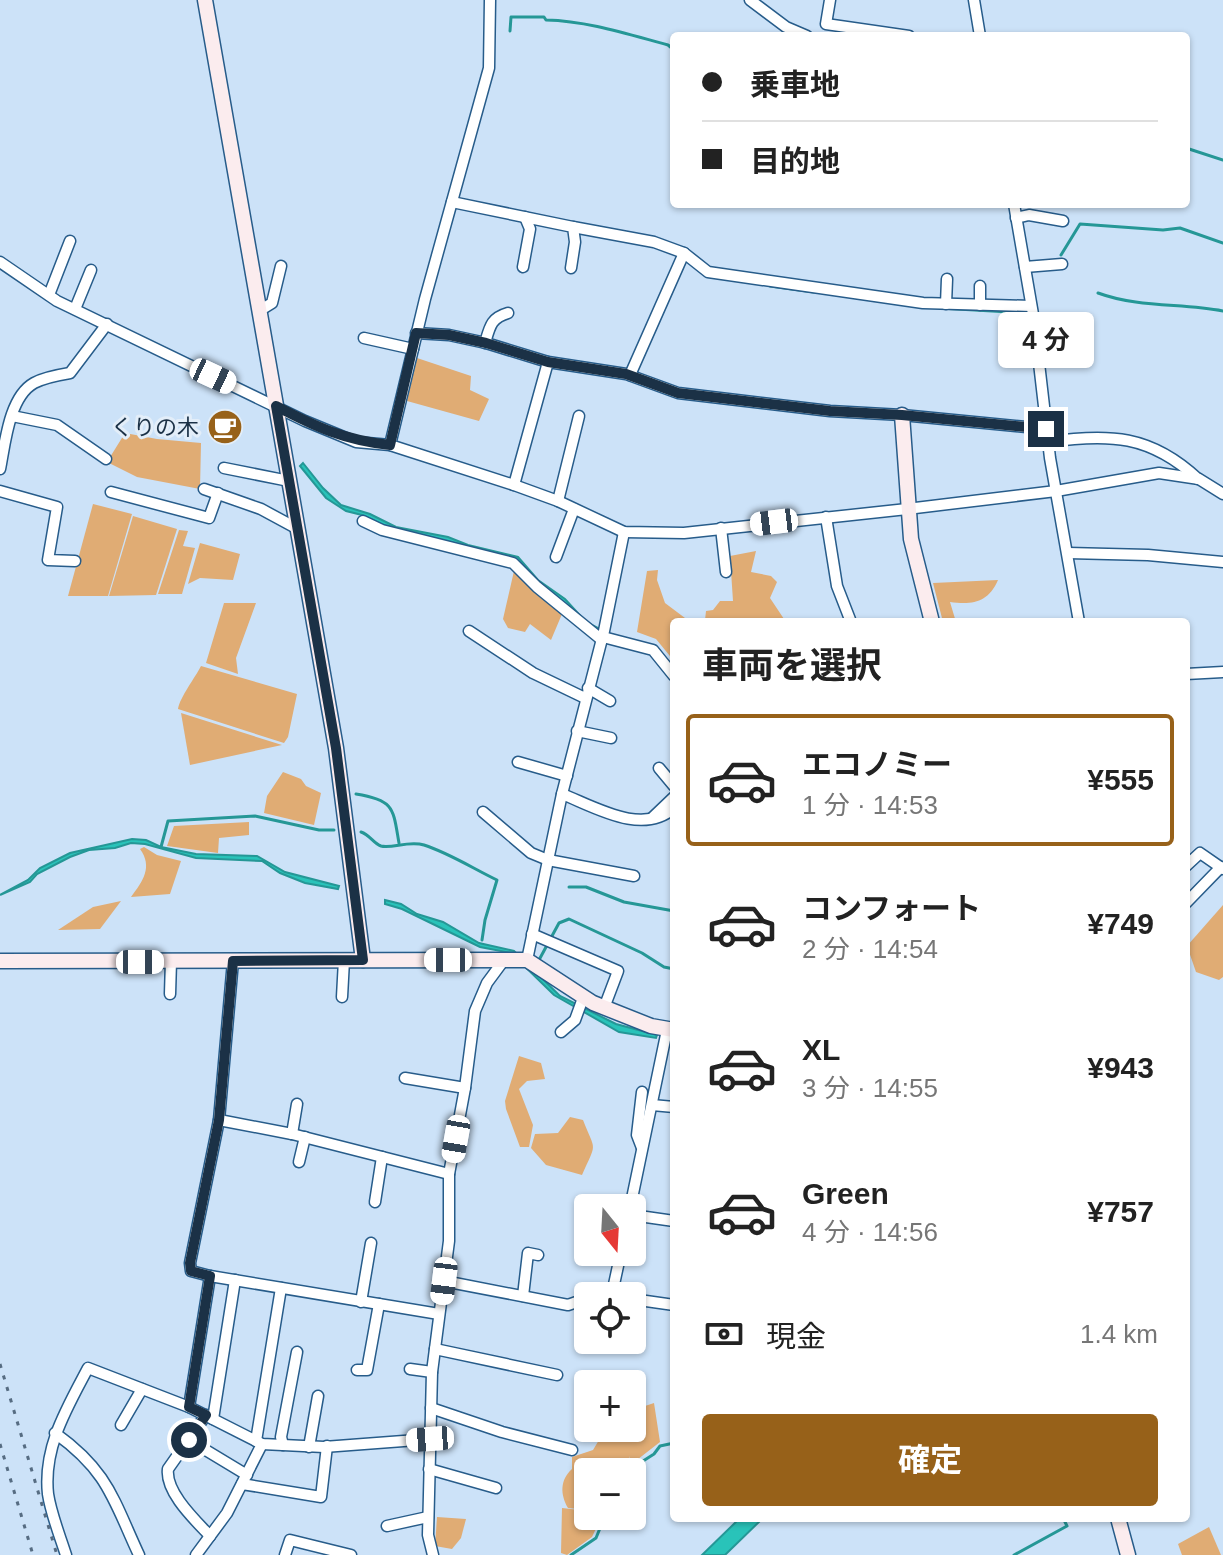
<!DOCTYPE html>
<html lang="ja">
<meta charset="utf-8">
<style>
body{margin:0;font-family:Arial,"Noto Sans JP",sans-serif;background:#f6f6f6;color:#222;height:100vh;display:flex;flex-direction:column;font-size:30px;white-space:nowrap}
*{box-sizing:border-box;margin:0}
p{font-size:26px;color:#767676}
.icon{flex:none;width:44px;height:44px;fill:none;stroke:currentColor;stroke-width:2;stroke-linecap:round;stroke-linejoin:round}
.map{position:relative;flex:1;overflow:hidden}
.drawer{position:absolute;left:670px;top:618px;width:520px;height:904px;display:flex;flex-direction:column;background:#fff;border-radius:8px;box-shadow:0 2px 6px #0004}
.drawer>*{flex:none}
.banner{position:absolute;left:670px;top:32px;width:520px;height:176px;border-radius:8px;box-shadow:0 2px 6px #0004;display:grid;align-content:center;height:176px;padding:0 32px;background:#fff}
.needle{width:52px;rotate:162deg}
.tools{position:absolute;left:574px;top:1194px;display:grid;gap:16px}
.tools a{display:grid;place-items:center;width:72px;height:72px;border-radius:8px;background:#fff;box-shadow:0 2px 6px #0004;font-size:40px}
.end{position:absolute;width:36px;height:36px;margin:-18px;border:10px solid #1b3146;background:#fff;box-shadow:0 0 0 4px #fff}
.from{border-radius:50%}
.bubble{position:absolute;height:56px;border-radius:8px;background:#fff;box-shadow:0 2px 6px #0004;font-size:26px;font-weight:700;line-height:56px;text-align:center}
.car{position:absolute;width:24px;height:48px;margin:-24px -12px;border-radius:10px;box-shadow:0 0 6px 2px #0007;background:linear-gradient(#fff 24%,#345 0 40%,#fff 0 76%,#345 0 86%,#fff 0)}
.banner b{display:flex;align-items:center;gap:28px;height:76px;font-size:30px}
.banner b+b{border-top:2px solid #e0e0e0}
.banner i{width:20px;height:20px;background:#222}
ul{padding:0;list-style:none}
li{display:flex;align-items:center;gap:24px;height:132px;margin:0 16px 12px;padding:0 16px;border:4px solid transparent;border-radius:8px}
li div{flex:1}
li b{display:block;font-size:30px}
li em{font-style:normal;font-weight:700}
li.selected{border-color:#976119}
li>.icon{width:72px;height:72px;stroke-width:1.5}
h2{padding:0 32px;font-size:36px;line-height:96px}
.pay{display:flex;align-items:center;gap:20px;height:88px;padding:0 32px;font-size:30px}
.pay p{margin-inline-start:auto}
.primary-button{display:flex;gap:16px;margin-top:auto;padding:16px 32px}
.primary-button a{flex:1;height:92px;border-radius:8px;background:#976119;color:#fff;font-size:32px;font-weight:700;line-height:92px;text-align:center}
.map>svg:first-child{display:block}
.green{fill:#e0ac74}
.water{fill:#29c3b9;stroke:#259796;stroke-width:2}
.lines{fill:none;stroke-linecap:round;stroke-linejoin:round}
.stream{stroke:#259796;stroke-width:3}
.street-casing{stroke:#275c8a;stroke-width:13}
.secondary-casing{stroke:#275c8a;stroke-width:17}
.street{stroke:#fff;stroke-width:10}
.secondary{stroke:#fbecee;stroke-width:14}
.rail{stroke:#566c82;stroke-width:3;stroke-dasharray:4 8;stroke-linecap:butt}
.route{stroke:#1b3146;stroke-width:10}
.labels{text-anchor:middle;stroke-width:6;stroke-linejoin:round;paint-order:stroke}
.poi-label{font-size:22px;fill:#1b3146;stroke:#e3eef9;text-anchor:end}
</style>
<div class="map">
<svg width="1223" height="1555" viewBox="0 0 1223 1555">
<rect width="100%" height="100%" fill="#cce2f8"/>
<!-- green -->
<g class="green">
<polygon points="417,358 471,376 470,390 489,399 479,421 407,401"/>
<polygon points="125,433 157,439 201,443 200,489 137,477 107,462"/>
<polygon points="93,504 132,514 108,596 68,596"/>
<polygon points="133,516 177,529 156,595 109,596"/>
<polygon points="179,530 188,531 183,546 195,548 182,594 158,594"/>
<polygon points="200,543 240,554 233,580 200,578 188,584"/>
<polygon points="756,551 751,572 771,576 777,582 770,598 786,622 674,622 674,661 656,639 637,632 647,571 658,570 657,580 665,603 685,618 705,620 706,611 713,610 720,601 733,601 730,556"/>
<polygon points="514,571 562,614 551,640 530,624 525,632 508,628 503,619"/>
<path d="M998,580c-10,23 -26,25 -48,22l6,20h-13l-10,-39z"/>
<polygon points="224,603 256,603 236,658 238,674 206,663"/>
<path d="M201,666l96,28 -9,43 -4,6 -106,-34c2,-12 17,-31 23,-43z"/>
<polygon points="181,713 282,745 190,765"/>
<polygon points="283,772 301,779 306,786 321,793 314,825 264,813 267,796"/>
<polygon points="249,822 249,835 219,838 218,853 167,846 174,826"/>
<path d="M144,847l13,8 24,6 -11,33 -39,3c12,-16 22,-30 9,-48z"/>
<polygon points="121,901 100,929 58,930 93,907"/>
<polygon points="1223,905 1223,977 1219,980 1196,972 1187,946"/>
<polygon points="519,1056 541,1063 545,1079 527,1081 519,1089 533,1125 529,1147 520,1147 506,1109 505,1101"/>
<path d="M570,1117l13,3c13,33 14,21 -1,55l-36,-10 -15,-17 4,-14 23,-1z"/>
<path d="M632,1399h5l5,8 12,-4 6,39 -27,21 -4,-7 5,13 -3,3h-43v38l-20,-2c-8,-14 -8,-28 4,-39v-12l21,-7 6,-10 14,-4 -14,2 -1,-10h34z"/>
<polygon points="562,1508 588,1511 588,1516 602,1516 592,1537 567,1555 561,1553"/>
<polygon points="437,1517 466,1519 461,1538 452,1549 435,1546"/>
<polygon points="1209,1527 1221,1555 1182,1555 1178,1544"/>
</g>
<!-- water -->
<g class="water">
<polygon points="303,463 323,488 341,505 370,514 396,527 448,537 468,545 518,557 538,580 565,599 586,622 598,628 597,632 537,583 514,560 492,552 394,530 362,515 346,511 326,498 300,466"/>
<polygon points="132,839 146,840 161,847 196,854 257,856 285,872 339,886 338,889 305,883 280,873 262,861 196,858 145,844 131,843 115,848 89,850 70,857 37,874 30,882 0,895 28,880 40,868 70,853"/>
<polygon points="385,900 401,904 417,914 443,922 479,943 514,951 560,996 616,1024 657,1035 656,1038 619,1032 554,995 511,953 480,947 402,909 385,904"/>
<polygon points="740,1518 763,1518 725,1555 702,1555"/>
</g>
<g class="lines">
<!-- stream -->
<g class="stream">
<path d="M510,31l1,-14h33l2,3c42,1 81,14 122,25l6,5"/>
<polyline points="1186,148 1223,160"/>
<polyline points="1061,255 1080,224 1163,230 1180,228 1223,243"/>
<polyline points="770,286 814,292"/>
<path d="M1098,293c41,15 84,10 125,18"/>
<polyline points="940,308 1026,313"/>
<path d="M356,794c39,6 37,15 43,49"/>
<path d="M361,832c9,3 12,11 20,14 11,3 28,-6 43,-1 25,8 50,24 73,35l-12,40 -3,20"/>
<polyline points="161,847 168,821 255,816 319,830 334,830"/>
<polyline points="569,887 586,887 624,902 674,911"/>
<polyline points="539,960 559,923 569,919 642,953 664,967 674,969"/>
<polyline points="626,1472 654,1454 660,1446 674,1443"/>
<polyline points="571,1555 596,1538 605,1516"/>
<polyline points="1014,1555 1067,1526 1063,1518"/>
</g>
<defs>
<g id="street">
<polyline points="750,0 786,27 807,36"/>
<polyline points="830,0 826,24 909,36"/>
<polyline points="974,0 980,36"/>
<polyline points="452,202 573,227 575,242 571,268"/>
<polyline points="1014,204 1034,320 1050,458 1079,622"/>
<polyline points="1016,218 1029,215 1063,221"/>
<polyline points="573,227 654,242 684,253 708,272 923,303 1031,306"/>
<polyline points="0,262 57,301 305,421 356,442 390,445 514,485 558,501 624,532 684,533 907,509 1056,491 1159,473 1199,479 1223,494"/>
<polyline points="523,267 530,229 525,217"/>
<polyline points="1025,267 1062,264"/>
<polyline points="49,295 70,241"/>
<polyline points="946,304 947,279"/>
<polyline points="980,305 980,286"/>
<polyline points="75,309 91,270"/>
<polyline points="259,311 272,303 281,266"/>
<polyline points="416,333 449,335 486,343 548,362 626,374 678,393 830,411 902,415 1046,429"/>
<polyline points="364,338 413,349"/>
<path d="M485,343c5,-17 6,-25 23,-30"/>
<polyline points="630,375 684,253"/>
<polyline points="12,416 57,425 106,459"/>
<path d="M1048,442c61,-9 103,-7 150,37"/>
<polyline points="390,445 425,299 489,68 490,0"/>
<polyline points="224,468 289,481"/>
<path d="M0,469c5,-25 9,-72 34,-86 11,-6 24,-8 36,-10l37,-49"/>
<polyline points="514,485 548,362"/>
<polyline points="204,489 261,509 298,529"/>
<polyline points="0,491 57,507 48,560 75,561"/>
<polyline points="111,492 209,518 218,493"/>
<polyline points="558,501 579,416"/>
<polyline points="826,517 837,586 851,622"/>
<polyline points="363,521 382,530 513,563 537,587 602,640"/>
<polyline points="721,528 726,572"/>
<polyline points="1068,553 1148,555 1223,562"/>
<polyline points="556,557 574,509"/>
<polyline points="469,631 533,673 585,698"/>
<polyline points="603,637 653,650 674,676"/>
<polyline points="1186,674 1223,672"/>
<polyline points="588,688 610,701"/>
<polyline points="577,731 611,738"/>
<polyline points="518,762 567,776"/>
<polyline points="659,768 674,786"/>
<path d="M562,794c33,13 80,42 112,14"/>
<polyline points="483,812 531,853 548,860 634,876"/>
<polyline points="652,818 674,797"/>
<polyline points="1186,866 1200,853 1223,869"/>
<polyline points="1186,903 1221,867"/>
<polyline points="532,934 618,971 604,1008"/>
<polyline points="527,960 562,794 604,631 624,532"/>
<polyline points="233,961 219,1120 190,1263 191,1271 210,1276 439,1314"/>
<polyline points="170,994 171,961"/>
<polyline points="342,997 344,960"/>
<polyline points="561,1032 575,1020 583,998"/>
<polyline points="405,1078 465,1088"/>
<polyline points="642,1092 637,1135 642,1148"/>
<polyline points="652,1105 674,1107"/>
<polyline points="219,1120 292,1134 449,1174"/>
<polyline points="292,1134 297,1104"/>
<polyline points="299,1162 305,1137"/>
<polyline points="375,1202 382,1157"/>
<polyline points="630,1208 667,1030"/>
<polyline points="632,1215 674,1221"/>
<polyline points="444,1281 568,1305 588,1298"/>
<polyline points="613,1289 621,1252"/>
<polyline points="523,1296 528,1253 538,1255"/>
<polyline points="594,1296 608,1296"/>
<polyline points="632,1299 674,1305"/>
<polyline points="361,1302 371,1243"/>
<polyline points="435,1349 557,1375"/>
<polyline points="410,1369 432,1372"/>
<polyline points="357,1370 367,1370 379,1304"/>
<polyline points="189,1407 210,1276"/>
<polyline points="431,1408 502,1432 572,1450"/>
<path d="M206,1415l-38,54c-3,23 27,51 42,67"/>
<polyline points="213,1419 235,1280"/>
<polyline points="121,1425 142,1389"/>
<path d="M55,1433c53,38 58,66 84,122"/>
<polyline points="189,1440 247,1475"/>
<polyline points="256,1441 281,1288"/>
<polyline points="283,1445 281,1437 297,1352"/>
<polyline points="309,1447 318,1396"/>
<polyline points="429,1469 496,1488"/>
<polyline points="242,1484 321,1497 327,1446"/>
<polyline points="387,1526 428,1517"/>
<path d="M66,1555c-6,-19 -15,-41 -18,-61 -5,-47 19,-86 40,-126l101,39 73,37 62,3 106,-8"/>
<polyline points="196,1555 227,1513 262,1444"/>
<polyline points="285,1555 290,1540 351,1555"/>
<polyline points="433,1555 428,1535 432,1372 449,1241 449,1174 465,1088 475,1011 487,983 504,960"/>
</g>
<g id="secondary">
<polyline points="205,0 336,748 363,960"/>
<polyline points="902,415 911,539 932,622"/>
<polyline points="0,961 527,960 593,1003 651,1026 674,1030"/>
<polyline points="1118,1518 1128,1555"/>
</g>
</defs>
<!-- street casing -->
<use href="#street" class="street-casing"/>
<!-- secondary casing -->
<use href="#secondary" class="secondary-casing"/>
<!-- street -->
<use href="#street" class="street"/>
<!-- secondary -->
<use href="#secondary" class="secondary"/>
<!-- rail -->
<g class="rail">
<polyline points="0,1364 57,1555"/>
<polyline points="0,1444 33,1555"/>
</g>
</g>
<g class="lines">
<!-- route -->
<path class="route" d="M189,1440l17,-25 -17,-8 21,-131 -19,-5 -1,-8 29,-143 14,-159 130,-1 -27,-212 -60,-342c40,21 68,34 114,39l26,-112 33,2 37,8 62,19 78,12 52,19 152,18 72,4 144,14"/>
</g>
<!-- icons -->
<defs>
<symbol id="cafe-disc" viewBox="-11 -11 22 22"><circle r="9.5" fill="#976119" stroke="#e3eef9"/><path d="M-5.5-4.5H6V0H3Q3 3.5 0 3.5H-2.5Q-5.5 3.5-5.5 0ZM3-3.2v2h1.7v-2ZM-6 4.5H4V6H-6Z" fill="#fff"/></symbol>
</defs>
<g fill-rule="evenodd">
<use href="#cafe-disc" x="205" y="407" width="40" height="40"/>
</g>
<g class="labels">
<!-- poi labels -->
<g class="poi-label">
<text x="199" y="435">くりの木</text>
</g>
</g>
</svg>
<div class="tools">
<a><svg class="needle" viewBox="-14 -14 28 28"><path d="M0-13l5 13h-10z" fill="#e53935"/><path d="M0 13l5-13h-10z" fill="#767676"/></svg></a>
<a><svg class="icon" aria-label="locate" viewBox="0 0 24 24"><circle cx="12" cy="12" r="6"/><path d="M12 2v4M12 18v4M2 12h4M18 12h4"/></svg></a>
<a>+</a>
<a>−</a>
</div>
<i class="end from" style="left:189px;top:1440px"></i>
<i class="end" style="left:1046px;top:429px"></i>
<div class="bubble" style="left:998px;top:312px;width:96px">4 分</div>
<i class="car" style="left:213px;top:376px;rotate:115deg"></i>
<i class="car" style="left:774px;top:522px;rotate:263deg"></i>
<i class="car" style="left:448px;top:960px;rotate:270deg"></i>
<i class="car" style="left:140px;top:962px;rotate:90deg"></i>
<i class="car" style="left:456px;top:1139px;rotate:190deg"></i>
<i class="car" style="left:444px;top:1281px;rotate:187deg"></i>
<i class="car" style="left:430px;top:1439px;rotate:266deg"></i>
<div class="banner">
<b><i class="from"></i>乗車地</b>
<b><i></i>目的地</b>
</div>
<section class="drawer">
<h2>車両を選択</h2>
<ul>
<li class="selected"><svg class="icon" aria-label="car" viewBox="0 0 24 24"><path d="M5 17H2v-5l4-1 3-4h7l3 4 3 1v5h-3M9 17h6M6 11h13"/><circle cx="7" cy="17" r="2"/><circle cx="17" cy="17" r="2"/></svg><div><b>エコノミー</b><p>1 分 · 14:53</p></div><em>¥555</em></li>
<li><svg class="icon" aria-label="car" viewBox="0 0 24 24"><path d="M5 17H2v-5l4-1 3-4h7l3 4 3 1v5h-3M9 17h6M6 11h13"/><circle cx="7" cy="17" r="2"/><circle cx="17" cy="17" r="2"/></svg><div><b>コンフォート</b><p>2 分 · 14:54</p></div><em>¥749</em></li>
<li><svg class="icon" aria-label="car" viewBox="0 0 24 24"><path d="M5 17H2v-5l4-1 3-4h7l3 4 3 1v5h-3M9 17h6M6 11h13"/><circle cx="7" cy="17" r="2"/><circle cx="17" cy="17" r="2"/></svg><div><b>XL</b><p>3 分 · 14:55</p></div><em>¥943</em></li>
<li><svg class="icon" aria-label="car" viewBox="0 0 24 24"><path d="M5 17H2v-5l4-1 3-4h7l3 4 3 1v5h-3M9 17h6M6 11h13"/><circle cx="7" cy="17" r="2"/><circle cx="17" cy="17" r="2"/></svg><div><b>Green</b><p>4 分 · 14:56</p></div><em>¥757</em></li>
</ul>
<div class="pay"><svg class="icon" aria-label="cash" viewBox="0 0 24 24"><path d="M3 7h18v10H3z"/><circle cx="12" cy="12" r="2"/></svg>現金<p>1.4 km</p></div>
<div class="primary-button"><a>確定</a></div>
</section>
</div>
